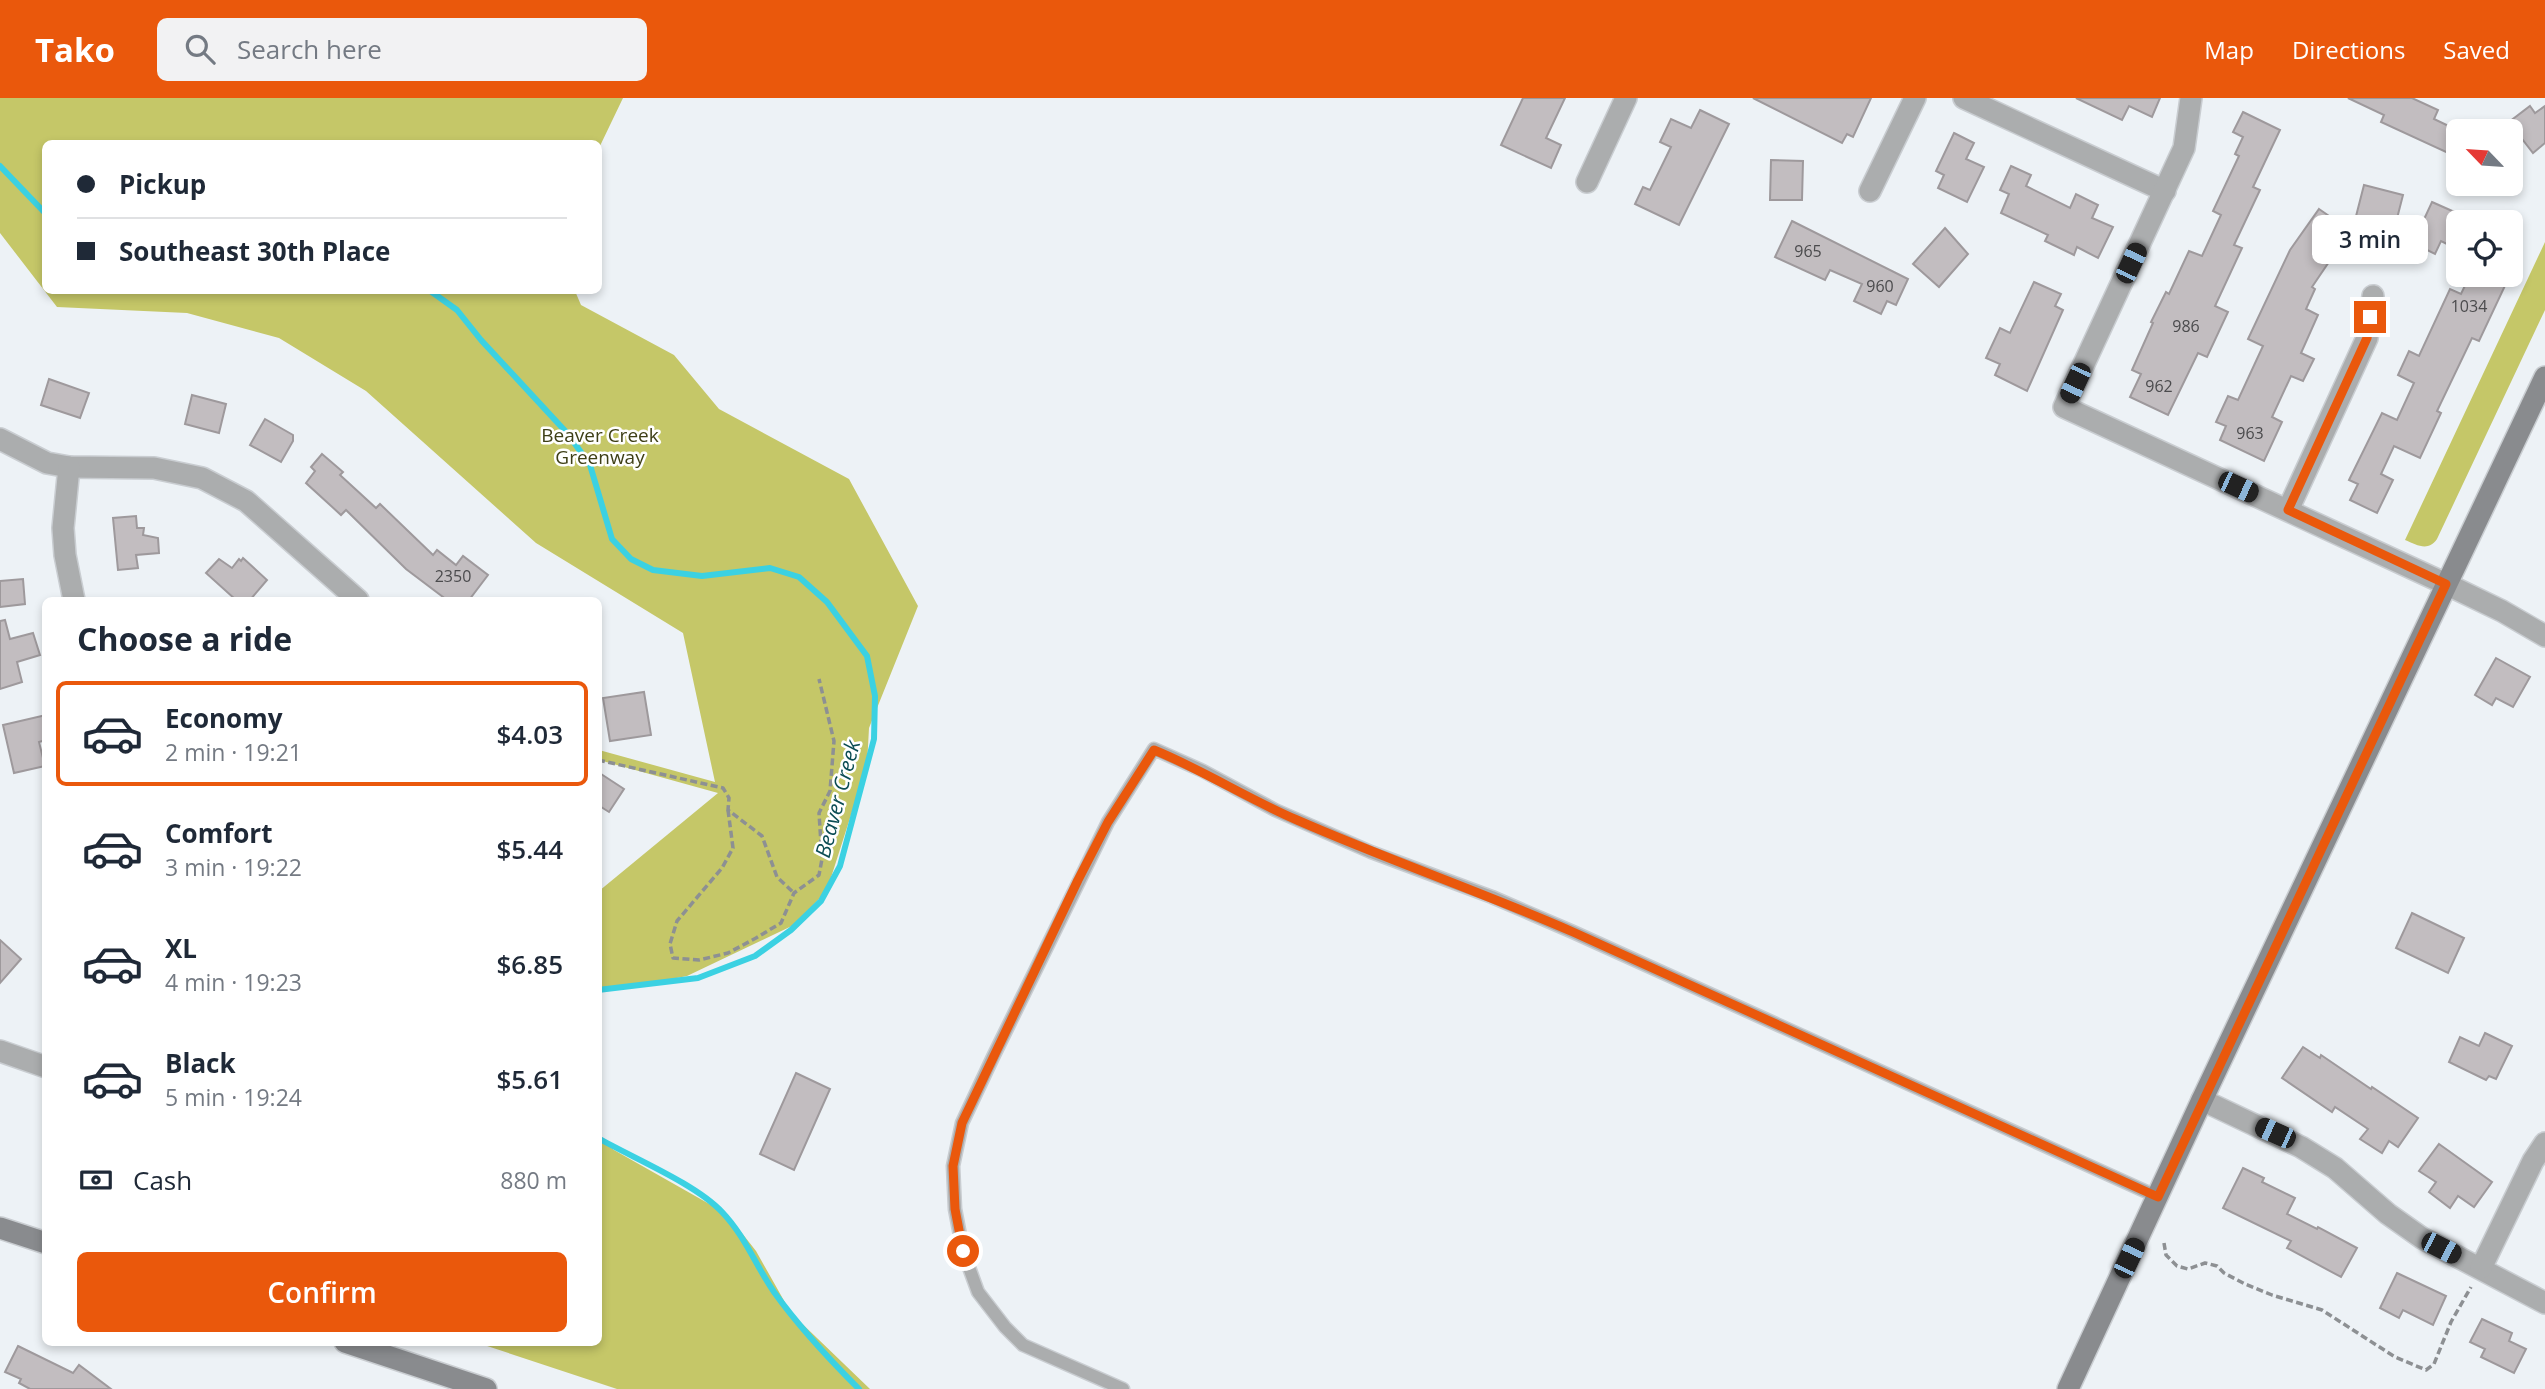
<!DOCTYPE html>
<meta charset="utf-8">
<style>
body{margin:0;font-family:"Open Sans",sans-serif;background:#f2f2f3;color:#1f2937;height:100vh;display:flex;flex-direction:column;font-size:26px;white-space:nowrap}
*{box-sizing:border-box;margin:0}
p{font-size:23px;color:#747a83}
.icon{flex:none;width:38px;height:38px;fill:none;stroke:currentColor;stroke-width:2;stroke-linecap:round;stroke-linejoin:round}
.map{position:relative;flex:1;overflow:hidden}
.panel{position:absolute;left:42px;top:499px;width:560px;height:749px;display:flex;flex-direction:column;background:#fff;border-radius:10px;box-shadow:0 4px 10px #0003}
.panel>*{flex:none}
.hud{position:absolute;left:42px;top:42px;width:560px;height:154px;border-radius:10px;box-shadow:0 4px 10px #0003;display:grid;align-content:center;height:154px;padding:0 35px;background:#fff}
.needle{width:46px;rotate:295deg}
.fabs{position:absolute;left:2446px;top:21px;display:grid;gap:14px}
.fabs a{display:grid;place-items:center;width:77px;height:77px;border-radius:10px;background:#fff;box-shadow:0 4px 10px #0003;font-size:35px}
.end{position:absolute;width:32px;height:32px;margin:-16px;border:9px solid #ea580c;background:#fff;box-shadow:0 0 0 4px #fff}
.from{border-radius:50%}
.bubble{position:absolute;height:49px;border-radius:10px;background:#fff;box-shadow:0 4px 10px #0003;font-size:23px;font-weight:600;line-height:49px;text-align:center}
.car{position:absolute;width:21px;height:42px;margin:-21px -10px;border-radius:9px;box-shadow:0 0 5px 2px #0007;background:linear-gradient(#222 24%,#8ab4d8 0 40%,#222 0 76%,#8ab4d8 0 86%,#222 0)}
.hud b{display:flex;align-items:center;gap:24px;height:66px;font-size:26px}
.hud b+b{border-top:2px solid #e0e1e3}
.hud i{width:18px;height:18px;background:#1f2937}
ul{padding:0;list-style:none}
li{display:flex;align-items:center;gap:21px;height:105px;margin:0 14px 10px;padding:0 21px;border:4px solid transparent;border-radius:10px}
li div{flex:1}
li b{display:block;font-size:26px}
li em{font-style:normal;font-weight:600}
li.current{border-color:#ea580c}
li>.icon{width:63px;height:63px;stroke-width:1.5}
h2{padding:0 35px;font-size:32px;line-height:84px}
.pay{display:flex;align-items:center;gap:18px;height:77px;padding:0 35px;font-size:26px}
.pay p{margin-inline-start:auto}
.cta{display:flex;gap:14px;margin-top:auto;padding:14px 35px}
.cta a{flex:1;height:80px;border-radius:10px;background:#ea580c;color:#fff;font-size:28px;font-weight:600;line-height:80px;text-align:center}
header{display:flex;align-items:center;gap:42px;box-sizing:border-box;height:98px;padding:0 35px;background:#ea580c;color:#fff}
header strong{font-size:33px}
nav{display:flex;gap:38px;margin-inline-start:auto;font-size:24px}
.search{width:490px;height:63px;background:#f2f2f3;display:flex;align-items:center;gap:18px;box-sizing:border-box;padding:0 24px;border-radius:10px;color:#747a83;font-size:26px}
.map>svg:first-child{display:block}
.green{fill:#c5c768}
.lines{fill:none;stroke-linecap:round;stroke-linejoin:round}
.stream{stroke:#3bd1e2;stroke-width:6}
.building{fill:#c2bdc0;stroke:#9e999c;stroke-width:2}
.service-casing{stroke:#c9cdd1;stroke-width:15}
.minor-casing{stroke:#c9cdd1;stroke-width:24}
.secondary-casing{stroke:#c9cdd1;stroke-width:24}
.path{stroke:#8d9093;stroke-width:3.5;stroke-dasharray:7 3.5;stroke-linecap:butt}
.service{stroke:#abadae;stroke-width:12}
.minor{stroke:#abadae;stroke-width:21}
.secondary{stroke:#898b8e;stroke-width:21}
.route{stroke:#ea580c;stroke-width:9}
.labels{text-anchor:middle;stroke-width:5;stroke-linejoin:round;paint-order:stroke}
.number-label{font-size:16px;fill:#4b4b4d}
.park-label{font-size:19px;fill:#3e3f16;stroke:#fff}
.water-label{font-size:21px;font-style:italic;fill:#0c4d54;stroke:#fff}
</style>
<header>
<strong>Tako</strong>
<div class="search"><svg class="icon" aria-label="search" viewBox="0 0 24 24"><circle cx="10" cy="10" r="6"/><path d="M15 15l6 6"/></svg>Search here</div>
<nav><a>Map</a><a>Directions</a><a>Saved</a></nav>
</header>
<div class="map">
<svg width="2545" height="1291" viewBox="0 0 2545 1291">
<rect width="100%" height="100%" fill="#edf2f6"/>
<!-- green -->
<g class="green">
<polygon points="0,0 623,0 599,50 598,46 46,46 46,192 575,193 581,207 674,257 719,311 849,381 918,508 869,630 867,667 827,792 796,826 687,878 621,891 599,889 599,793 718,695 599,662 599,652 715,684 683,535 536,445 366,293 279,240 187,215 57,209 0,135"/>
<path d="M2545,144v68l-108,229c-9,13 -20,6 -32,1z"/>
<polygon points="599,1040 614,1052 727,1116 756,1153 791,1215 870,1291 617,1291 475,1244 598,1244"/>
</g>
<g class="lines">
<!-- stream -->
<g class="stream">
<polyline points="0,68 46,116"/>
<polyline points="429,192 457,212 481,242 568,336 590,367 612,441 631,461 653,472 702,478 770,470 799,479 827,504 867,558 875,598 874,641 840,768 821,803 791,832 755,858 698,880 598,892"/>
<path d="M598,1040c35,20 98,46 124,74 23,24 34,54 52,80 25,35 55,67 85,97"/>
</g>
</g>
<!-- building -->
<g class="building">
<polygon points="1523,0 1565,0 1546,40 1561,47 1551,70 1501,47"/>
<polygon points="1753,0 1871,0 1853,39 1847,36 1842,45"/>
<polygon points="2076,0 2160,0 2152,19 2129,8 2122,22"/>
<polygon points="2348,0 2412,0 2438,12 2434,21 2459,33 2459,60 2381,24 2384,17"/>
<polygon points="2530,8 2535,15 2545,8 2545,45 2533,55 2509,24"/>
<polygon points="1700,12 1729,26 1679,127 1635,106 1643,89 1650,92 1671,49 1660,44 1671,21 1691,30"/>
<polygon points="2243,14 2280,32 2253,89 2260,92 2234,147 2242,150 2215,208 2228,214 2207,259 2198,255 2168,317 2130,299 2141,276 2132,272 2153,225 2151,224 2166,194 2169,196 2189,153 2202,158 2221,117 2213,113 2239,58 2235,56 2243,39 2233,34"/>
<polygon points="1954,35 1974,45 1966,61 1984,69 1967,104 1938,90 1944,77 1936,73"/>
<polygon points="1771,62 1803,63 1802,102 1770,102"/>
<polygon points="2011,68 2031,77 2026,88 2070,110 2076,96 2098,107 2092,120 2113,129 2098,160 2077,149 2074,157 2045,143 2048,137 2001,115 2009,96 2000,92"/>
<polygon points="2364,87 2403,97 2393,136 2354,126"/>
<polygon points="2432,104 2459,116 2459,148 2448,143 2447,146 2441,143 2435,156 2413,145"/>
<polygon points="2319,111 2342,127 2327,149 2335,155 2312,189 2315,191 2306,211 2318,217 2301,255 2314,261 2303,283 2291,278 2272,319 2282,324 2264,363 2220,342 2226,328 2216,324 2228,298 2238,302 2263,248 2248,241 2290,152"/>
<polygon points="1792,123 1908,181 1896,207 1887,203 1881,216 1854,203 1862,186 1830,172 1825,182 1775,159"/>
<polygon points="1945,130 1968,156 1939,189 1913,166"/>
<polygon points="2470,177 2510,177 2479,243 2472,240 2437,313 2441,315 2420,360 2394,348 2381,376 2393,382 2377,415 2350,402 2358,386 2349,382 2382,315 2397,322 2414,285 2398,277 2409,253 2419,258 2450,191 2461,196"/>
<polygon points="2034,184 2061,196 2055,208 2063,212 2027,293 1995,277 2000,266 1986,260 2000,230 2010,235"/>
<polygon points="49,281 89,295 80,320 41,307"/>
<polygon points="192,297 226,306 219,335 185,326"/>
<polygon points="265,321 293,337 293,343 281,364 250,347"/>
<polygon points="322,356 343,374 340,377 376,410 380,406 433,457 437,452 456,467 463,458 488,477 469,502 447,502 406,471 346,412 341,417 306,385 315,373 311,369"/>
<polygon points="136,418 137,430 144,430 143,437 158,440 159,455 136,457 138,470 118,472 113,420"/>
<polygon points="243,460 267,482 250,502 236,502 206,475 219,461 232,470 239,461 241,463"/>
<polygon points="23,481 25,506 0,509 0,483"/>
<polygon points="5,522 10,541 33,535 40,557 17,564 22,584 0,591 0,523"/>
<polygon points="2496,560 2530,579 2513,609 2496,600 2492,607 2475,597"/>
<polygon points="644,594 651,637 610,643 603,600"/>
<polygon points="46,617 46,642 39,644 45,668 14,675 3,627"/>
<polygon points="598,674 624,691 609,714 598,707"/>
<polygon points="2412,815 2464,840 2448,875 2396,850"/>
<polygon points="0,842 21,861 0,885"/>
<polygon points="2485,935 2512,948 2496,981 2489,978 2486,982 2449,964 2460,939 2479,948"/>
<polygon points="2303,949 2320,960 2321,957 2371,991 2372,989 2418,1020 2398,1049 2389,1043 2382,1055 2360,1041 2368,1031 2335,1009 2332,1014 2282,980"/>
<polygon points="796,975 830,991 794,1072 760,1056"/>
<polygon points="2439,1046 2492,1084 2474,1109 2458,1098 2450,1110 2429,1094 2436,1084 2419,1073"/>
<polygon points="2243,1070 2264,1080 2262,1084 2295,1100 2287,1116 2317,1131 2318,1129 2357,1150 2341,1179 2287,1150 2291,1143 2223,1110"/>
<polygon points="2397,1175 2446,1198 2433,1227 2403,1212 2399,1220 2380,1210"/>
<polygon points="2482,1221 2512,1235 2509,1243 2526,1251 2514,1275 2481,1259 2485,1251 2470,1244"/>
<polygon points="18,1248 73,1275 79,1267 111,1291 30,1291 19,1285 21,1281 5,1274"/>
</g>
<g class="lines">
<defs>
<polyline id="service" points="1123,1291 1023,1247 1005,1229 978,1194 963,1153 955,1111 953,1068 962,1025 993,959 1108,724 1154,651 1203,673 1275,712 1371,754 1492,799 1573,834 2158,1099"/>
<g id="minor">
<polyline points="1964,0 2165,93"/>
<polyline points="2191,0 2184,50 2064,309 2446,486 2502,513 2545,538"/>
<polyline points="1587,84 1626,0"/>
<polyline points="1870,93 1915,0"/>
<polyline points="0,341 47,365 69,369 154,370 202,380 246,403 358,502"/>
<polyline points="69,369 63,430 65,457 74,502"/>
<polyline points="2288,412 2367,240 2373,198"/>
<polyline points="0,953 46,969"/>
<polyline points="2202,1002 2301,1049 2335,1070 2388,1116 2422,1140 2545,1205"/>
<polyline points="2481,1170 2533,1063 2545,1045"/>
</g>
<g id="secondary">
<polyline points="0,1130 46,1145"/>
<polyline points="345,1244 486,1291"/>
<polyline points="2068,1291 2202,1002 2545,279"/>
</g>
</defs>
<!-- service casing -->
<use href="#service" class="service-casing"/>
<!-- minor casing -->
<use href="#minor" class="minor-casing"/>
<!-- secondary casing -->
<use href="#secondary" class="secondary-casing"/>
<!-- path -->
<g class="path">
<polyline points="598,662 723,690 729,700 728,712 762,738 777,779 794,795"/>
<polyline points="728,712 733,750 722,770 677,823 670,846 673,860 699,862 728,855 756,840 781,825 794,795 819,777 822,761 819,715 830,693 834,643 819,581"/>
<polyline points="2164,1145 2166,1157 2177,1168 2188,1171 2205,1165 2217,1168 2224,1175 2245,1186 2272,1197 2322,1212 2395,1259 2426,1272 2434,1266 2451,1224 2471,1189"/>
</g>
<!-- service -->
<use href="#service" class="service"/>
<!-- minor -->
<use href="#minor" class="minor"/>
<!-- secondary -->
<use href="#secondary" class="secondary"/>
</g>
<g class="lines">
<!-- route -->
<path class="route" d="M963,1153l-8,-42 -2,-43 9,-43 116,-243 30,-58 46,-72c49,20 94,49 143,70 91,40 185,72 276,112l585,265 288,-613 -158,-74 79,-172 3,-21"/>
</g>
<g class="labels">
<!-- number labels -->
<g class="number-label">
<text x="1808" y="159">965</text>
<text x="1880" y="194">960</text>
<text x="2469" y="214">1034</text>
<text x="2186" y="234">986</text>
<text x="2159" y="294">962</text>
<text x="2250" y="341">963</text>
<text x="453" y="484">2350</text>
</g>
<!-- park labels -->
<g class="park-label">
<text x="600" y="344">Beaver Creek<tspan x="600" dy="22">Greenway</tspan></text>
</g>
<!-- water labels -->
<g class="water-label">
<text transform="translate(838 701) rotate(-75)" y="7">Beaver Creek</text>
</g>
</g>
</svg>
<div class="fabs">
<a><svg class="needle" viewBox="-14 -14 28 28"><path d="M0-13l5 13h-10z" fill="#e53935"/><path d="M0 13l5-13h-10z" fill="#747a83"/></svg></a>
<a><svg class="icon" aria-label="locate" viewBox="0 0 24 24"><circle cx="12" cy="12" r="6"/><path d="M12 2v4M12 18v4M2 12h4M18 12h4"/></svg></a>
</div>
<i class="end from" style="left:963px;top:1153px"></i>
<i class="end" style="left:2370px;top:219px"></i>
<div class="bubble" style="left:2312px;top:117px;width:116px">3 min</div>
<i class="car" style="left:2131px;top:165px;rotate:25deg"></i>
<i class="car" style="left:2075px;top:285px;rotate:205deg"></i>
<i class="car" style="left:2238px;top:389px;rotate:115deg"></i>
<i class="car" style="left:2275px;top:1035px;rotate:294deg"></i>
<i class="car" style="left:2441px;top:1150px;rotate:117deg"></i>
<i class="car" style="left:2129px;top:1160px;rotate:25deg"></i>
<div class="hud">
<b><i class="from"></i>Pickup</b>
<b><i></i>Southeast 30th Place</b>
</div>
<section class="panel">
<h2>Choose a ride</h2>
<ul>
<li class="current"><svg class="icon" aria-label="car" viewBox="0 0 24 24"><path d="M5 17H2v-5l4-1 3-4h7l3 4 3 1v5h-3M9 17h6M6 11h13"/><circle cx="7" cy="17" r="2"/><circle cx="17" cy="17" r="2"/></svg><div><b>Economy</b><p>2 min · 19:21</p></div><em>$4.03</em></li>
<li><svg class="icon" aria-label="car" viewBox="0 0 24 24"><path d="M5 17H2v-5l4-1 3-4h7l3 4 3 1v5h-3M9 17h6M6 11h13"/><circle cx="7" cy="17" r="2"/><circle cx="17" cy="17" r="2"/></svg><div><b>Comfort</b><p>3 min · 19:22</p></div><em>$5.44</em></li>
<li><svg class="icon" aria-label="car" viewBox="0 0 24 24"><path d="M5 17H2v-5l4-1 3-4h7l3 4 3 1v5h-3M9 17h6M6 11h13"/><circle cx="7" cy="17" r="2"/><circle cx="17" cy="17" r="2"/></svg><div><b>XL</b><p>4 min · 19:23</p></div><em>$6.85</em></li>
<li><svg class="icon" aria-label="car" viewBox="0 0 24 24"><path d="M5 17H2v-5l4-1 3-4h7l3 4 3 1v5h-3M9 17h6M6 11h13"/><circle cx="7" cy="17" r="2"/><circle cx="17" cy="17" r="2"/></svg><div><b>Black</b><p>5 min · 19:24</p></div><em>$5.61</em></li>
</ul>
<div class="pay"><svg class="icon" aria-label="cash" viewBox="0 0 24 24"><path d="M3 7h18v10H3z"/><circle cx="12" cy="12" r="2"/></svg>Cash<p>880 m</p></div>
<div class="cta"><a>Confirm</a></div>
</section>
</div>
